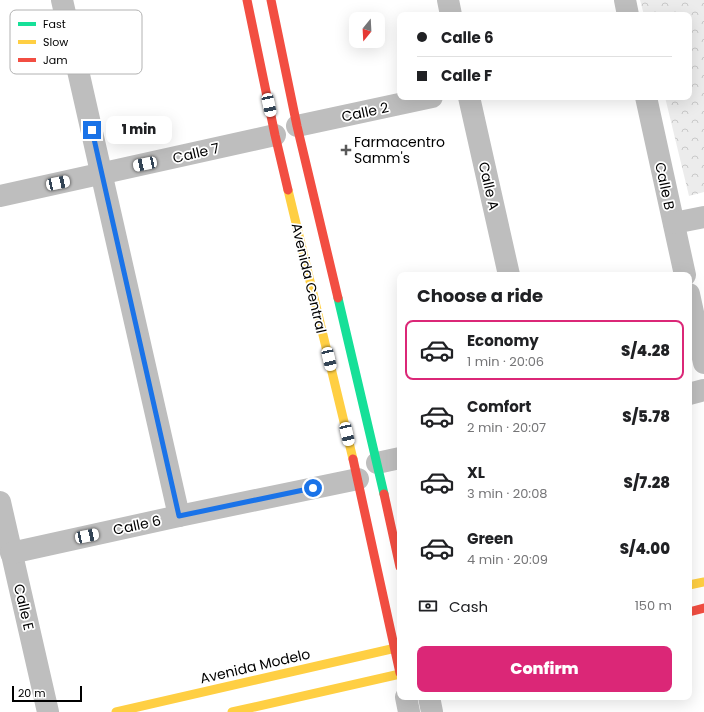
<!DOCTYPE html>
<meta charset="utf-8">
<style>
body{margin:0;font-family:Poppins,sans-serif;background:#f6f6f6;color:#202124;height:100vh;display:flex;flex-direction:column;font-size:15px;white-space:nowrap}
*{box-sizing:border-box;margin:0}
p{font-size:13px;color:#757577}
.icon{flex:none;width:22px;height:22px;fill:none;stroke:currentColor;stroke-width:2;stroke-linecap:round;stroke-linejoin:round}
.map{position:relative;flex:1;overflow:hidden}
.sheet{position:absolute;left:397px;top:272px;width:295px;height:428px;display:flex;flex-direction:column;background:#fff;border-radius:8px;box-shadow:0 4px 16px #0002}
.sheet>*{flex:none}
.banner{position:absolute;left:397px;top:12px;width:295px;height:88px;border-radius:8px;box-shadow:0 4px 16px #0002;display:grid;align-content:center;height:88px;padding:0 20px;background:#fff}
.needle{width:26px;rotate:198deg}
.fabs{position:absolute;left:349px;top:12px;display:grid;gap:8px}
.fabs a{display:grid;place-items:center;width:36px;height:36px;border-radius:8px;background:#fff;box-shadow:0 4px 16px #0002;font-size:20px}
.scale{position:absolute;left:12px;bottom:10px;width:70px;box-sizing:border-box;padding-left:4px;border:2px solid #000;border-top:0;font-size:11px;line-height:14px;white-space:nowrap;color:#000;-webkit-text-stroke:3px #fff;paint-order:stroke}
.end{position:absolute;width:18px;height:18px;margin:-9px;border:5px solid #1a73e8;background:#fff;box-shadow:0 0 0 2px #fff}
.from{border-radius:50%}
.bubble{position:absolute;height:28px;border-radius:8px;background:#fff;box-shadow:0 4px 16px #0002;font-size:13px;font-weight:800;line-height:28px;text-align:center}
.car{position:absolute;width:12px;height:24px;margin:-12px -6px;border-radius:5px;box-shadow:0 0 3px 1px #0007;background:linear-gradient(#fff 24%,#345 0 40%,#fff 0 76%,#345 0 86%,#fff 0)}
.banner b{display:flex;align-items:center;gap:14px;height:38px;font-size:15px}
.banner b+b{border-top:1px solid #e0e0e0}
.banner i{width:10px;height:10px;background:#202124}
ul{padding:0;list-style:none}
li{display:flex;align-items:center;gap:12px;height:60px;margin:0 8px 6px;padding:0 12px;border:2px solid transparent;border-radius:8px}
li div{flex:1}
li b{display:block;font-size:15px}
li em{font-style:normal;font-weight:800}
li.active{border-color:#db2777}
li>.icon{width:36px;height:36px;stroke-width:1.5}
h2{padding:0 20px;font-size:18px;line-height:48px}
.pay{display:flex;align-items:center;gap:10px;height:44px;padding:0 20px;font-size:15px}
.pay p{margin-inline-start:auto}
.primary-button{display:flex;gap:8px;margin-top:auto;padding:8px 20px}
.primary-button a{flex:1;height:46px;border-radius:8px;background:#db2777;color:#fff;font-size:16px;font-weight:800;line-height:46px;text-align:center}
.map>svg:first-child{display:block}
.forest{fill:url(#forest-crowns)}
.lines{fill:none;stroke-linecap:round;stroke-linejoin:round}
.street{stroke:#bebebe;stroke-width:22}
.fast{stroke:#16e098;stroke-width:9}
.slow{stroke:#ffcf43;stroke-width:9}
.jam{stroke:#f24e42;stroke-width:9}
.route{stroke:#1a73e8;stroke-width:5}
.poi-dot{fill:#595959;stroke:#fff;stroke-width:1.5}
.labels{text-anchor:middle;stroke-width:3.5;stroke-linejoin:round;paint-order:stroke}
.street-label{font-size:14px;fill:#000;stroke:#fff}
.poi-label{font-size:14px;fill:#000;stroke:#fff;text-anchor:start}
.key{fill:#fff;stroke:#b2b2b2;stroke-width:1}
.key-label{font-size:11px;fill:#000}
</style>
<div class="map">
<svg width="704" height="712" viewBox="0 0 704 712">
<defs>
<pattern id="forest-crowns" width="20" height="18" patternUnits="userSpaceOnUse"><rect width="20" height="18" fill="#ececec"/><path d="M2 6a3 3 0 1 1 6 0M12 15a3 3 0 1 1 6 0" fill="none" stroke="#c9c9c9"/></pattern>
</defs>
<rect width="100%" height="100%" fill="#fff"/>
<!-- forest -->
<polygon class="forest" points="640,0 704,0 704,192 689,196 665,97 689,97 689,15 644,15"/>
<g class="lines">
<!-- street -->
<g class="street">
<polyline points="62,0 179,516"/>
<polyline points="448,0 451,15"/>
<polyline points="625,0 628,15"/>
<polyline points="469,97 509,275"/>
<polyline points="646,97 685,275"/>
<polyline points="297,126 432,97"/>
<polyline points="0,196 275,135"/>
<polyline points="674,223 704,217"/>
<polyline points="689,294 704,363"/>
<polyline points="689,394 704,390"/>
<polyline points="377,463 400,458"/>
<polyline points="0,502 48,712"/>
<polyline points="11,553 179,516 358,479"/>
<polyline points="406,697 409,712"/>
<polyline points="429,697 432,712"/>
</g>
<!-- fast -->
<polyline class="fast" points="338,298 384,494"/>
<!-- slow -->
<g class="slow">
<polyline points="288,190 353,459"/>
<polyline points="689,585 704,582"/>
<polyline points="116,712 400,647"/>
<polyline points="232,712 400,674"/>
</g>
<!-- jam -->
<g class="jam">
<polyline points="247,0 275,135 288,190"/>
<polyline points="271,0 297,126 338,298"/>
<polyline points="353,459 400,673"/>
<polyline points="384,494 400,567"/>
<polyline points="689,612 704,608"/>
</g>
</g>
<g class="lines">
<!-- route -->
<polyline class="route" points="92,130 179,516 313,488"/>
</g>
<!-- markers -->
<path class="poi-dot" d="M344 144h4v4h4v4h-4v4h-4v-4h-4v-4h4z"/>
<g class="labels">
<!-- street labels -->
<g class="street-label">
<text transform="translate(365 112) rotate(-12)" y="5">Calle 2</text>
<text transform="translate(196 153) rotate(-13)" y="5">Calle 7</text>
<text transform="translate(489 186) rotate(77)" y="5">Calle A</text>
<text transform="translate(665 186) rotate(78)" y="5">Calle B</text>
<text transform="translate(309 278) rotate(77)" y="5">Avenida Central</text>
<text transform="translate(137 525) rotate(-12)" y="5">Calle 6</text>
<text transform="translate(24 607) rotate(77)" y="5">Calle E</text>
<text transform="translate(255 666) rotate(-13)" y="5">Avenida Modelo</text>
</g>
<!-- poi labels -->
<g class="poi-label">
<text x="354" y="147">Farmacentro<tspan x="354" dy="16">Samm's</tspan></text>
</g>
</g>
<!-- legend -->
<rect x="10" y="10" width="132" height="64" rx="6" class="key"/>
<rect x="18" y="22" width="18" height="4" fill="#16e098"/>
<rect x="18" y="40" width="18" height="4" fill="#ffcf43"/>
<rect x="18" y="58" width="18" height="4" fill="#f24e42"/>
<g class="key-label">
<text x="43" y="28">Fast</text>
<text x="43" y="46">Slow</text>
<text x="43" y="64">Jam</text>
</g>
</svg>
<div class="fabs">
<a><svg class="needle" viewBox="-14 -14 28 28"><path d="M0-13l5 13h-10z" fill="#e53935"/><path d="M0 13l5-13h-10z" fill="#757577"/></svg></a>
</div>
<div class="scale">20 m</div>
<i class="end from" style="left:313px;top:488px"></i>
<i class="end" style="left:92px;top:130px"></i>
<div class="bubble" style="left:106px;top:116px;width:66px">1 min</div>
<i class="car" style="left:269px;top:105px;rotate:168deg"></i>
<i class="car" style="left:145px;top:164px;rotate:258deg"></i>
<i class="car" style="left:58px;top:183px;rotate:78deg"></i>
<i class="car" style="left:329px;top:359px;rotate:167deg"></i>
<i class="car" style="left:347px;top:434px;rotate:167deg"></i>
<i class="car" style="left:87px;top:536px;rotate:78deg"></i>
<div class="banner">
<b><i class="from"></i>Calle 6</b>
<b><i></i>Calle F</b>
</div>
<section class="sheet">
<h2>Choose a ride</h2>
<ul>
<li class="active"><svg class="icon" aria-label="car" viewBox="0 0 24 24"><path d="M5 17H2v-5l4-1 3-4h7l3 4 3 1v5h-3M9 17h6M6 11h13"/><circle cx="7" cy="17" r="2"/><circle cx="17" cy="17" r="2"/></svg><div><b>Economy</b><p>1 min · 20:06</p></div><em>S/4.28</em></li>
<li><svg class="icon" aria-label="car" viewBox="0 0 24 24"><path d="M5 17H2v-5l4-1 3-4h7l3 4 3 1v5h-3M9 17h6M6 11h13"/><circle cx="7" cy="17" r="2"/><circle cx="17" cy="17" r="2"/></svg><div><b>Comfort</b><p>2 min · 20:07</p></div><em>S/5.78</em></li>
<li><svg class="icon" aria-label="car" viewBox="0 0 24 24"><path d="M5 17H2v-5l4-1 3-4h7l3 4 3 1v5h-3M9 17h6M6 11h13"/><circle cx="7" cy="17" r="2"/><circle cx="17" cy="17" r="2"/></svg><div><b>XL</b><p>3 min · 20:08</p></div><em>S/7.28</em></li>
<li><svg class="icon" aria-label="car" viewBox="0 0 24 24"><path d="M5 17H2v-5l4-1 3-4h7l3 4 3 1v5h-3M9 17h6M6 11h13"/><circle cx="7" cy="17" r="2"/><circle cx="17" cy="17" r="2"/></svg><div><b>Green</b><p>4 min · 20:09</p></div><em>S/4.00</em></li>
</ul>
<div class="pay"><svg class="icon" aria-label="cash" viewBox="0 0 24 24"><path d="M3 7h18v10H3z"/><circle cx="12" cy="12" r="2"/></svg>Cash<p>150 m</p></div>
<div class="primary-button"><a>Confirm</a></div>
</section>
</div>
